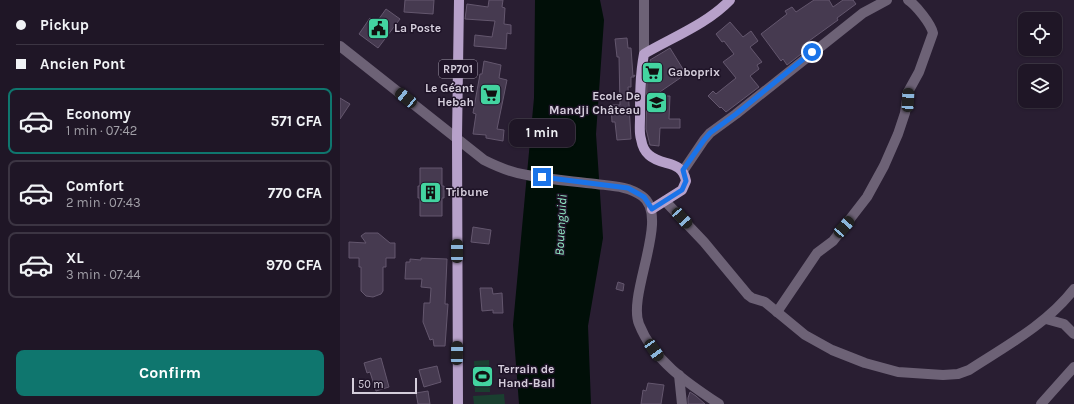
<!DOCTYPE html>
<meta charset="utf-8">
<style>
body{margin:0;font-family:Karla,sans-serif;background:#2c2332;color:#f1f3f6;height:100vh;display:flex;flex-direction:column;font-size:15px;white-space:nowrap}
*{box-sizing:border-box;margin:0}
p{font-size:13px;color:#a19fa7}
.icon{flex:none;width:22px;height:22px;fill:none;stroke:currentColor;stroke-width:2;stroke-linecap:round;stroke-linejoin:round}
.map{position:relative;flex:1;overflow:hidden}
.sheet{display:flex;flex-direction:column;background:#1f1626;width:340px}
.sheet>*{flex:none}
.guide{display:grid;align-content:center;height:88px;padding:0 16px;background:#1f1626}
.controls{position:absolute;left:678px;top:12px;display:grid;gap:8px}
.controls a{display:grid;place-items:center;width:44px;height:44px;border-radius:8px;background:#1f1626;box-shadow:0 1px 3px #0004,0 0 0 1px #3c3543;font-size:20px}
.scale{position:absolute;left:12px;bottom:10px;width:65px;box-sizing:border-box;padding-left:4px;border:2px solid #d5cedc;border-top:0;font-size:11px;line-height:14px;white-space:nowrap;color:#d5cedc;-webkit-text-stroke:3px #1f1428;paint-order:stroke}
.end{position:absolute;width:18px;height:18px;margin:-9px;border:5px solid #1a73e8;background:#fff;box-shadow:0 0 0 2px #fff}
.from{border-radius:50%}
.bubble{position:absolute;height:28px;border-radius:8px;background:#1f1626;box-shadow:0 1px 3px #0004,0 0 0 1px #3c3543;font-size:13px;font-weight:700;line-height:28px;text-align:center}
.car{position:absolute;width:12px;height:24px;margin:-12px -6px;border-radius:5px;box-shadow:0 0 3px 1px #0007;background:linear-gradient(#222 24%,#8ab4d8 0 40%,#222 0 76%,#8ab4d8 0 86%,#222 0)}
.guide b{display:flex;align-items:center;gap:14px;height:38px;font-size:15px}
.guide b+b{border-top:1px solid #3c3543}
.guide i{width:10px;height:10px;background:#f1f3f6}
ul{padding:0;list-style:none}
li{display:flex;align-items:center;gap:12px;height:66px;margin:0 8px 6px;padding:0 8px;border:2px solid #3c3543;border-radius:8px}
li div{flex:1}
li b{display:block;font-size:15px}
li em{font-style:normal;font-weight:700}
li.active{border-color:#0f766e}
li>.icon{width:36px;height:36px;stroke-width:1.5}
.action{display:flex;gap:8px;margin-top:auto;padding:8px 16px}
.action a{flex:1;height:46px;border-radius:8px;background:#0f766e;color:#fff;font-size:16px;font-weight:700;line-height:46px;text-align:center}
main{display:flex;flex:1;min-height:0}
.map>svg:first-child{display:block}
.green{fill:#1a3f30}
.water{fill:#010f08}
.building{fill:#463a50;stroke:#64576e}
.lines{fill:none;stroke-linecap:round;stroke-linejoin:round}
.minor{stroke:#6d6276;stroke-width:10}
.major{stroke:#b7a1ca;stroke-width:10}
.route{stroke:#1a73e8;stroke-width:5}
.labels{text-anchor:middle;stroke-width:3;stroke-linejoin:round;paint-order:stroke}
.shield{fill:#1f1428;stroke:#9e96a6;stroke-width:1}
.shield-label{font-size:11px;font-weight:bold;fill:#d5cedc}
.poi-label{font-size:12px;font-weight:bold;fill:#d5cedc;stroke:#1f1428;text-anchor:start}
.water-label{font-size:13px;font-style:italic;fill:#90eac3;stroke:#1f1428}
</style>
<main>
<section class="sheet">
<div class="guide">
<b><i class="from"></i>Pickup</b>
<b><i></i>Ancien Pont</b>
</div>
<ul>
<li class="active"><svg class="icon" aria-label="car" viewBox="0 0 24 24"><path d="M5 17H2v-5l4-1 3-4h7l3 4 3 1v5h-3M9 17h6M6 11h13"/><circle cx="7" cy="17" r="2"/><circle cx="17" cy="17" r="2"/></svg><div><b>Economy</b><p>1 min · 07:42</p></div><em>571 CFA</em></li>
<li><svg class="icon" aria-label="car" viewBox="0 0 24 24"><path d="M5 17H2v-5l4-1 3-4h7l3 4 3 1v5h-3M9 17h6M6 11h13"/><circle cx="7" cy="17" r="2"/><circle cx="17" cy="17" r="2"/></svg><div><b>Comfort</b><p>2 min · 07:43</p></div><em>770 CFA</em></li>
<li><svg class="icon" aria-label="car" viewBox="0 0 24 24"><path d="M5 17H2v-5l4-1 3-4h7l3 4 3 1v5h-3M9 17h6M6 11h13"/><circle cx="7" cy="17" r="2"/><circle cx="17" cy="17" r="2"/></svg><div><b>XL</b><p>3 min · 07:44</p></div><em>970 CFA</em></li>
</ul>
<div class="action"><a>Confirm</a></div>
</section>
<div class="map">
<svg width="734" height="404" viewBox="0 0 734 404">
<rect width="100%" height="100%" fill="#291e32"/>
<!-- green -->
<g class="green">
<polygon points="149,360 150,392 135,392 134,361"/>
<polygon points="164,394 165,404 134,404 133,396"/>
</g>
<!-- water -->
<polygon class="water" points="195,0 260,0 264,20 256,134 263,238 248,326 251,404 179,404 173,325 194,98"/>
<!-- building -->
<g class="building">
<polygon points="65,0 94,0 93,14 64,12"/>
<polygon points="149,0 163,0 162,7 165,8 164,24 171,25 171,34 167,33 166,49 134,46 135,35 152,37 155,21 125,19 127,4 148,7"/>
<polygon points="474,0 489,0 493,7 503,0 513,0 516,4 497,18 498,20 462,46 465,51 447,65 443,59 441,61 421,34 447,14 445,11 452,7 456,12"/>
<polygon points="46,9 60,19 38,48 19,34 30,18 36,23"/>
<polygon points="390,22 403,37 411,31 418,41 410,47 422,62 417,65 419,69 410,76 419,87 386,112 381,107 380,108 368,96 373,91 376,94 396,78 383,62 394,54 384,41 382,42 376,34"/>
<polygon points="287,38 288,48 291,48 293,76 295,75 294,77 291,77 291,87 288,87 291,139 277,140 275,122 272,122 271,105 280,105 279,57 277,57 275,39"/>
<polygon points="330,48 346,74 314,96 330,96 329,119 340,119 340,128 320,128 319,146 310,145 306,129 307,78 309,66 312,64 310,60"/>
<polygon points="144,61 161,65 159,78 167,80 157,129 164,130 163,141 146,138 146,135 133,134 136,114 133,113 140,74 142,74"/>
<polygon points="0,98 10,104 0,119"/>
<polygon points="80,168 102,168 102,186 104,186 104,198 102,198 102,216 80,216 80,198 78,198 78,186 80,186"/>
<polygon points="133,227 151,230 149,244 131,242"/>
<polygon points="25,233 38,233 50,243 55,243 55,258 46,258 46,267 43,267 43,291 41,294 33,297 26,296 21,291 21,267 19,267 19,258 9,258 9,242 26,243 21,236"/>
<polygon points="81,258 107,259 105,304 108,304 105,346 94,346 93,339 90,340 83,322 84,303 90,303 91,288 81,287 82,279 65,279 66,262 70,262 70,259 81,260"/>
<polygon points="278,282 284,284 283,291 276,289"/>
<polygon points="140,288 152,288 153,294 162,293 163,313 153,313 153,310 142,311"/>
<polygon points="41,358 49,387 36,391 30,372 27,373 24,363"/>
<polygon points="97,366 101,382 84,387 79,370"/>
<polygon points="308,383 324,385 321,404 301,404 303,390 306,391"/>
<polygon points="88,391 90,404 78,404 76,393"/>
<polygon points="350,392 356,396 365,404 348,404 348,398"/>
</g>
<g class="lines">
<!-- minor -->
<g class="minor">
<polyline points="304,0 304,54"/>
<path d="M0,46l144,114c14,7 28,13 43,15 23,5 46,6 69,9 16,2 32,2 46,12 29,20 -15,98 -3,128 14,36 48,59 80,80"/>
<polyline points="343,171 364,140 370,133 396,114 523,13 547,0"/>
<path d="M325,201l39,41 44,53 4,3 13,4 40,33 27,15 33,13 33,9 45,3 15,-1 11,-4c37,-24 78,-46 105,-81"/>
<path d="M437,312l40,-59 16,-12 34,-44 17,-31 14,-32 7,-21 3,-21 11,-20 14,-39c-2,-9 -17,-28 -25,-33"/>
<polyline points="706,319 724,324 734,334"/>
<polyline points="339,375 342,404"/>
<polyline points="701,404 734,367"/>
</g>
<!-- major -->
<g class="major">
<path d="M312,209l30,-19 4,-9c-4,-22 -24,-14 -37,-26 -5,-4 -7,-10 -8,-16 -2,-6 -1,-14 -1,-21 0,-22 0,-43 4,-64 29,-17 63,-30 86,-54"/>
<polyline points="118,404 117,137 119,0"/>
</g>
</g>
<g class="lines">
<!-- route -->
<polyline class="route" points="202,177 288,188 304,197 312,209 342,190 346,181 343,170 364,140 370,133 396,114 472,52"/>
</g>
<!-- icons -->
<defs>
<symbol id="civic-square" viewBox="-11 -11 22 22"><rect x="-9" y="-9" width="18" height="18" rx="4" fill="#43d4a0" stroke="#1f1428"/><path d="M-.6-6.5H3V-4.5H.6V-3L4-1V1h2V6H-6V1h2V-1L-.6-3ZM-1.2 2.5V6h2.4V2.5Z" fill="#111"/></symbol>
<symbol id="supermarket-square" viewBox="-11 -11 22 22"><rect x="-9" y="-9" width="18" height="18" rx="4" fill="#43d4a0" stroke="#1f1428"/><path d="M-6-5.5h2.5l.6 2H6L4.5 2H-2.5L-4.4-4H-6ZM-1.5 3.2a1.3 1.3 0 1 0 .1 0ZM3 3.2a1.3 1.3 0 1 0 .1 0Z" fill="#111"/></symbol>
<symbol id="school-square" viewBox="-11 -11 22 22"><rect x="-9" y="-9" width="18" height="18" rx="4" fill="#43d4a0" stroke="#1f1428"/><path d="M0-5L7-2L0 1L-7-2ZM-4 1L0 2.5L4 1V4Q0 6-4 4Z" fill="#111"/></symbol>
<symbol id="building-square" viewBox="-11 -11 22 22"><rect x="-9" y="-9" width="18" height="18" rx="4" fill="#43d4a0" stroke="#1f1428"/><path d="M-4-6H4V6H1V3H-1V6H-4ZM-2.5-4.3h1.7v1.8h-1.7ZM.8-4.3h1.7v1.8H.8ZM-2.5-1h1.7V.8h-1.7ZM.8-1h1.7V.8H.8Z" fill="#111"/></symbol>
<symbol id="stadium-square" viewBox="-11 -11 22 22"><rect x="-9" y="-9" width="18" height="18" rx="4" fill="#43d4a0" stroke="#1f1428"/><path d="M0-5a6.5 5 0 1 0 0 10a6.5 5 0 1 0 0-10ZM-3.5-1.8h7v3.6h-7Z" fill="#111"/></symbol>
</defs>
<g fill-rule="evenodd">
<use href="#civic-square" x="26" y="16" width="25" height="25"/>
<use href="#supermarket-square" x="300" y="60" width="25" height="25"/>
<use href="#supermarket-square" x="138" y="82" width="25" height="25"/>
<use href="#school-square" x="304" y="90" width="25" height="25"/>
<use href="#building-square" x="78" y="180" width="25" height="25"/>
<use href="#stadium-square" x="130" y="364" width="25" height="25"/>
</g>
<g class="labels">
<!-- shield labels -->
<rect class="shield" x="99" y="60" width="38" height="18" rx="3"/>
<g class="shield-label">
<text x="118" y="73">RP701</text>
</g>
<!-- poi labels -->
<g class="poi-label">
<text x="54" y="32">La Poste</text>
<text x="328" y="76">Gaboprix</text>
<text x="134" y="92" text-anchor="end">Le Géant<tspan x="134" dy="14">Hebah</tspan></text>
<text x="300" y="100" text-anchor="end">Ecole De<tspan x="300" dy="14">Mandji Château</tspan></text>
<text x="106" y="196">Tribune</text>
<text x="158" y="373">Terrain de<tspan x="158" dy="14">Hand-Ball</tspan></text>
</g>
<!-- water labels -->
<g class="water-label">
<text transform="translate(220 225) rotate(-87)" y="5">Bouenguidi</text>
</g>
</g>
</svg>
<div class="controls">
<a><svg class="icon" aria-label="locate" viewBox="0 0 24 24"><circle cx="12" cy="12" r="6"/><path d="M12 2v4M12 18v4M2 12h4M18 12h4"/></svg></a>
<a><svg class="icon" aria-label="layers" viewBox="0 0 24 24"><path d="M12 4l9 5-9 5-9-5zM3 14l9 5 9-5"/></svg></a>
</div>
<div class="scale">50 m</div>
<i class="end from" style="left:472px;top:52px"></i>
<i class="end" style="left:202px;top:177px"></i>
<div class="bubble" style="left:169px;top:119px;width:66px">1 min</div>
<i class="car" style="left:66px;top:98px;rotate:309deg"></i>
<i class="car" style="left:568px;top:100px;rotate:3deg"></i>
<i class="car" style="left:342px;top:218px;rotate:138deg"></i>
<i class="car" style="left:504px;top:227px;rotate:41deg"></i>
<i class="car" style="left:117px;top:251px;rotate:0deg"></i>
<i class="car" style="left:314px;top:350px;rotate:145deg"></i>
<i class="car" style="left:117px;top:353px;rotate:1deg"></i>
</div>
</main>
